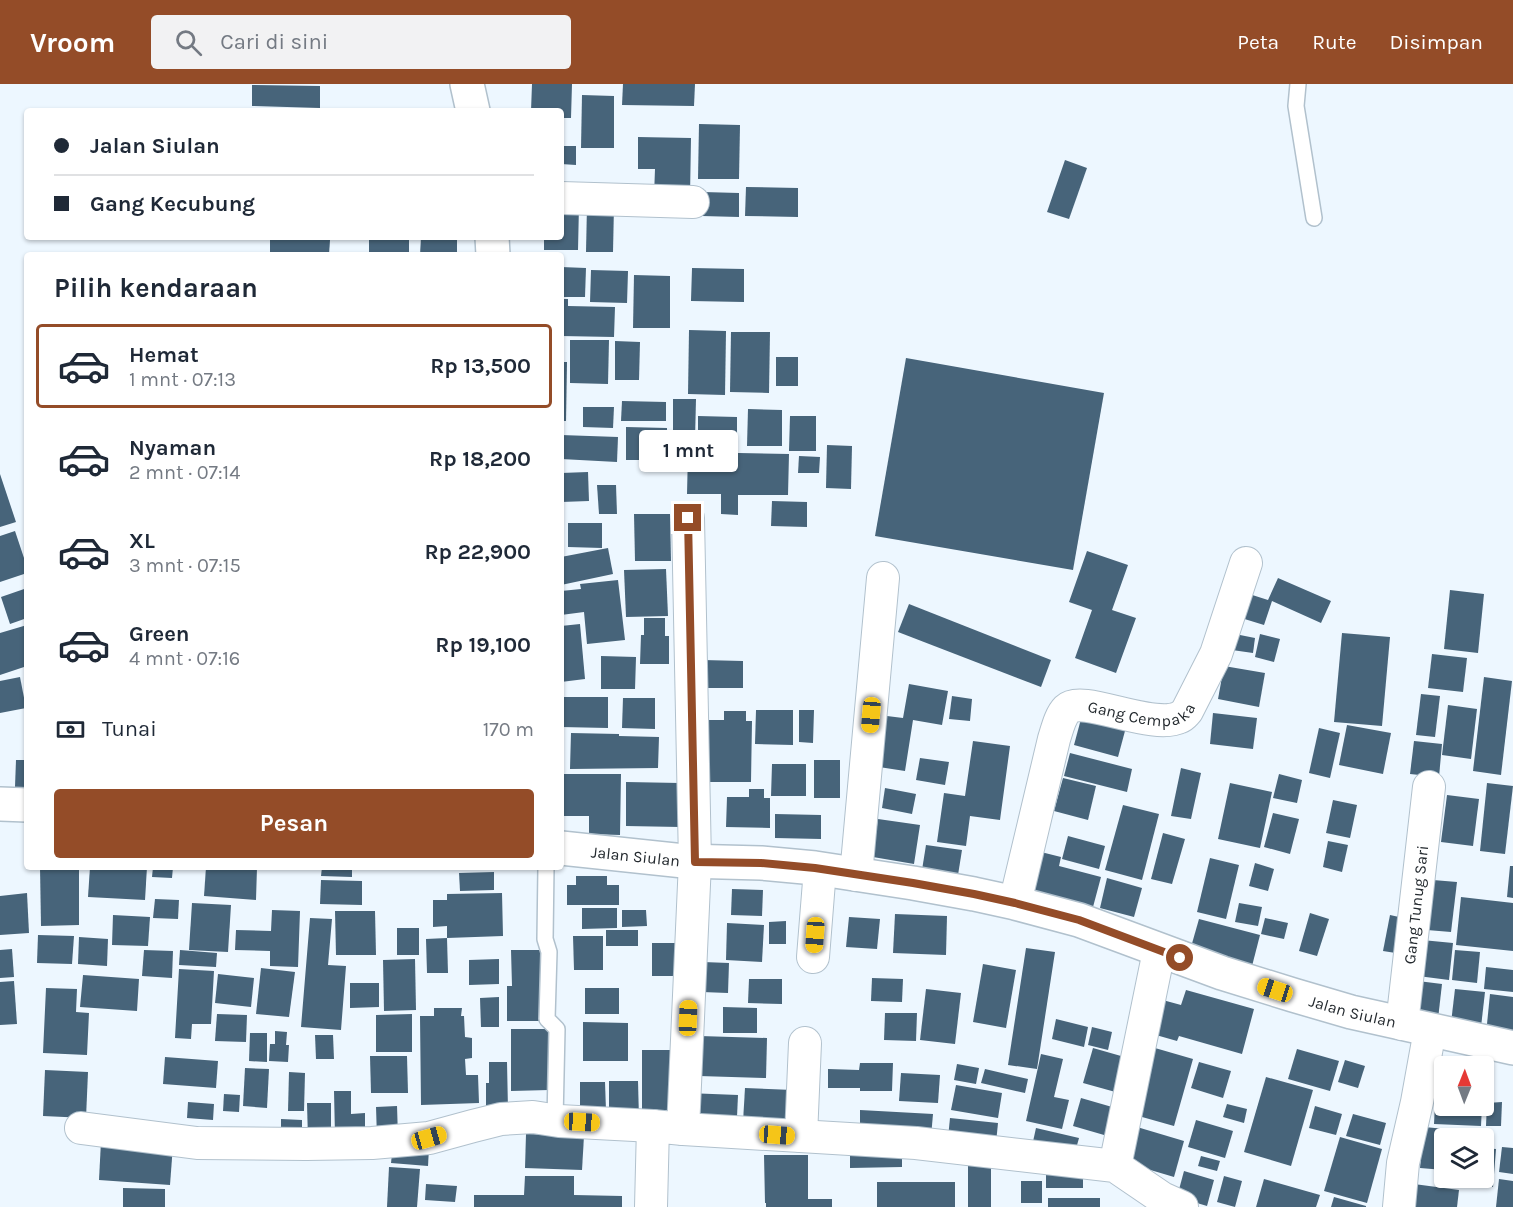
<!DOCTYPE html>
<html lang="id">
<meta charset="utf-8">
<style>
body{margin:0;font-family:Karla,sans-serif;background:#f2f2f3;color:#1f2937;height:100vh;display:flex;flex-direction:column;font-size:22px;white-space:nowrap}
*{box-sizing:border-box;margin:0}
p{font-size:20px;color:#747a83}
.icon{flex:none;width:33px;height:33px;fill:none;stroke:currentColor;stroke-width:2;stroke-linecap:round;stroke-linejoin:round}
.map{position:relative;flex:1;overflow:hidden}
.side{position:absolute;left:24px;top:168px;width:540px;height:618px;display:flex;flex-direction:column;background:#fff;border-radius:6px;box-shadow:0 2px 4px #0004}
.side>*{flex:none}
.guide{position:absolute;left:24px;top:24px;width:540px;height:132px;border-radius:6px;box-shadow:0 2px 4px #0004;display:grid;align-content:center;height:132px;padding:0 30px;background:#fff}
.needle{width:39px;rotate:1deg}
.tools{position:absolute;left:1434px;top:972px;display:grid;gap:12px}
.tools a{display:grid;place-items:center;width:60px;height:60px;border-radius:6px;background:#fff;box-shadow:0 2px 4px #0004;font-size:30px}
.end{position:absolute;width:27px;height:27px;margin:-14px;border:8px solid #944c28;background:#fff;box-shadow:0 0 0 3px #fff}
.from{border-radius:50%}
.bubble{position:absolute;height:42px;border-radius:6px;background:#fff;box-shadow:0 2px 4px #0004;font-size:20px;font-weight:700;line-height:42px;text-align:center}
.car{position:absolute;width:18px;height:36px;margin:-18px -9px;border-radius:8px;box-shadow:0 0 4px 2px #0007;background:linear-gradient(#f5c518 24%,#345 0 40%,#f5c518 0 76%,#345 0 86%,#f5c518 0)}
.guide b{display:flex;align-items:center;gap:21px;height:57px;font-size:22px}
.guide b+b{border-top:2px solid #e0e1e3}
.guide i{width:15px;height:15px;background:#1f2937}
ul{padding:0;list-style:none}
li{display:flex;align-items:center;gap:18px;height:84px;margin:0 12px 9px;padding:0 18px;border:3px solid transparent;border-radius:6px}
li div{flex:1}
li b{display:block;font-size:22px}
li em{font-style:normal;font-weight:700}
li.on{border-color:#944c28}
li>.icon{width:54px;height:54px;stroke-width:1.5}
h2{padding:0 30px;font-size:27px;line-height:72px}
.pay{display:flex;align-items:center;gap:15px;height:66px;padding:0 30px;font-size:22px}
.pay p{margin-inline-start:auto}
.cta{display:flex;gap:12px;margin-top:auto;padding:12px 30px}
.cta a{flex:1;height:69px;border-radius:6px;background:#944c28;color:#fff;font-size:24px;font-weight:700;line-height:69px;text-align:center}
header{display:flex;align-items:center;gap:36px;box-sizing:border-box;height:84px;padding:0 30px;background:#944c28;color:#fff}
header strong{font-size:28px}
nav{display:flex;gap:33px;margin-inline-start:auto;font-size:21px}
.search{width:420px;height:54px;background:#f2f2f3;display:flex;align-items:center;gap:15px;box-sizing:border-box;padding:0 21px;border-radius:6px;color:#747a83;font-size:22px}
.map>svg:first-child{display:block}
.building{fill:#47647a}
.lines{fill:none;stroke-linecap:round;stroke-linejoin:round}
.service-casing{stroke:#b1c1cd;stroke-width:18}
.minor-casing{stroke:#b1c1cd;stroke-width:34}
.tertiary-casing{stroke:#b1c1cd;stroke-width:36}
.service{stroke:#fff;stroke-width:15}
.minor{stroke:#fff;stroke-width:32}
.tertiary{stroke:#fff;stroke-width:33}
.route{stroke:#944c28;stroke-width:8}
.labels{text-anchor:middle;stroke-width:6;stroke-linejoin:round;paint-order:stroke}
.street-label{font-size:16px;fill:#242a2f;stroke:#edf7ff}
</style>
<header>
<strong>Vroom</strong>
<div class="search"><svg class="icon" aria-label="search" viewBox="0 0 24 24"><circle cx="10" cy="10" r="6"/><path d="M15 15l6 6"/></svg>Cari di sini</div>
<nav><a>Peta</a><a>Rute</a><a>Disimpan</a></nav>
</header>
<div class="map">
<svg width="1513" height="1123" viewBox="0 0 1513 1123">
<rect width="100%" height="100%" fill="#edf7ff"/>
<!-- building -->
<g class="building">
<polygon points="532,0 572,0 571,34 561,34 561,27 531,27"/>
<polygon points="623,0 695,0 694,22 622,21"/>
<polygon points="252,1 320,2 320,24 252,22"/>
<polygon points="582,11 614,12 614,64 581,64"/>
<polygon points="699,40 740,41 739,95 698,95"/>
<polygon points="638,53 691,54 690,112 654,112 655,85 638,85"/>
<polygon points="561,62 576,62 576,81 561,80"/>
<polygon points="1065,76 1087,84 1069,135 1047,128"/>
<polygon points="746,103 798,104 798,133 745,132"/>
<polygon points="703,108 739,109 739,133 702,132"/>
<polygon points="561,120 579,121 578,166 544,166 544,153 561,153"/>
<polygon points="587,122 614,122 613,168 586,168"/>
<polygon points="421,153 457,153 457,171 420,171"/>
<polygon points="270,155 330,156 329,171 270,171"/>
<rect x="369" y="156" width="40" height="15"/>
<polygon points="561,183 586,184 585,213 561,213"/>
<polygon points="692,184 744,185 744,218 691,217"/>
<polygon points="591,186 628,187 627,219 590,218"/>
<polygon points="634,191 670,192 670,244 633,244"/>
<polygon points="561,215 568,215 568,222 615,223 614,253 561,252"/>
<polygon points="689,246 726,247 725,311 688,310"/>
<polygon points="731,248 770,248 769,309 730,308"/>
<polygon points="570,256 609,256 608,300 570,299"/>
<polygon points="615,257 640,258 639,296 615,296"/>
<rect x="776" y="273" width="22" height="29"/>
<polygon points="906,274 1104,309 1073,486 875,452"/>
<polygon points="561,278 567,278 566,337 561,337"/>
<polygon points="673,315 696,315 695,356 673,355"/>
<polygon points="622,317 666,318 666,337 621,337"/>
<polygon points="583,323 614,323 613,344 583,343"/>
<polygon points="748,325 782,326 782,362 747,362"/>
<polygon points="698,332 737,333 737,359 698,358"/>
<polygon points="790,332 816,332 816,367 789,367"/>
<polygon points="626,343 667,344 667,376 626,376"/>
<polygon points="561,351 618,353 617,378 561,375"/>
<polygon points="827,361 852,362 851,405 826,404"/>
<polygon points="688,368 789,370 788,411 738,411 738,431 721,430 721,410 687,410"/>
<polygon points="799,372 820,373 819,389 798,389"/>
<polygon points="588,388 589,417 561,418 561,389"/>
<polygon points="0,390 16,438 0,443"/>
<polygon points="597,401 616,401 617,430 599,430"/>
<polygon points="772,417 807,418 807,443 771,442"/>
<polygon points="634,430 670,430 671,477 635,477"/>
<polygon points="568,439 602,439 602,464 568,463"/>
<polygon points="15,447 27,483 27,489 0,498 0,452"/>
<polygon points="608,464 613,490 561,501 561,473"/>
<polygon points="1087,467 1128,481 1112,526 1136,534 1116,589 1075,574 1092,526 1069,518"/>
<polygon points="666,485 668,532 626,533 624,486"/>
<polygon points="1278,494 1331,517 1321,539 1272,517 1264,541 1238,533 1246,509 1268,516"/>
<polygon points="618,496 625,556 587,560 584,528 561,531 561,507 581,505 580,500"/>
<polygon points="27,504 27,534 10,540 1,513"/>
<polygon points="1450,506 1484,510 1478,569 1444,565"/>
<polygon points="909,520 1051,576 1041,603 898,548"/>
<polygon points="644,534 665,534 665,552 669,552 669,580 640,580 641,551 644,551"/>
<polygon points="580,540 585,595 561,598 561,542"/>
<polygon points="27,541 27,582 0,591 0,549"/>
<polygon points="1342,549 1390,553 1382,642 1334,638"/>
<polygon points="1235,550 1255,554 1253,569 1232,566"/>
<polygon points="1260,550 1280,555 1274,578 1255,573"/>
<polygon points="1432,570 1467,574 1463,608 1428,604"/>
<polygon points="601,572 636,573 635,605 601,605"/>
<polygon points="703,576 743,577 743,604 702,604"/>
<polygon points="1224,582 1265,589 1259,623 1218,615"/>
<polygon points="20,593 26,624 0,629 0,597"/>
<polygon points="1484,593 1512,597 1501,691 1473,687"/>
<polygon points="909,600 948,607 942,641 913,636 905,687 879,683 887,632 903,634"/>
<polygon points="1421,610 1440,612 1435,653 1416,651"/>
<polygon points="952,612 972,615 970,637 949,635"/>
<polygon points="561,613 608,613 608,644 561,643"/>
<polygon points="623,614 655,614 655,645 622,644"/>
<polygon points="1448,621 1477,625 1471,675 1442,671"/>
<polygon points="756,626 793,626 793,661 755,660"/>
<polygon points="799,626 814,626 813,659 799,658"/>
<polygon points="724,627 746,627 746,637 752,637 751,698 708,698 709,636 724,636"/>
<polygon points="1213,629 1257,634 1253,665 1210,660"/>
<polygon points="1081,635 1125,647 1118,673 1074,661"/>
<polygon points="1347,641 1391,649 1383,690 1339,681"/>
<polygon points="1319,644 1340,649 1330,694 1309,689"/>
<polygon points="571,649 619,650 619,652 659,653 658,684 570,685"/>
<polygon points="973,657 1010,662 1000,736 970,732 966,762 937,758 944,709 965,712"/>
<polygon points="1414,657 1442,660 1439,693 1410,690"/>
<polygon points="1070,669 1132,685 1127,708 1064,692"/>
<polygon points="920,674 949,678 945,701 916,696"/>
<polygon points="16,676 27,676 27,704 15,703"/>
<rect x="814" y="676" width="26" height="38"/>
<polygon points="772,680 806,680 806,712 771,712"/>
<polygon points="1181,684 1201,689 1191,735 1171,732"/>
<polygon points="561,690 621,690 620,751 589,750 589,732 561,732"/>
<polygon points="1279,690 1302,696 1297,719 1273,714"/>
<polygon points="1063,694 1096,702 1088,736 1054,727"/>
<polygon points="626,698 680,699 680,743 626,742"/>
<polygon points="1230,699 1272,708 1260,764 1218,755"/>
<polygon points="1487,699 1513,702 1505,770 1480,767"/>
<polygon points="885,704 916,710 912,730 882,724"/>
<polygon points="749,705 764,705 764,714 770,714 770,744 726,743 727,713 749,713"/>
<polygon points="1447,711 1479,715 1473,762 1441,758"/>
<polygon points="1333,716 1357,721 1350,754 1326,749"/>
<polygon points="1123,721 1159,730 1142,796 1105,786"/>
<polygon points="1273,729 1299,735 1290,770 1264,763"/>
<polygon points="775,730 821,731 821,755 775,754"/>
<polygon points="878,735 920,741 914,780 873,773"/>
<polygon points="1163,749 1185,755 1172,800 1151,795"/>
<polygon points="1068,752 1105,762 1099,785 1062,775"/>
<polygon points="1328,757 1348,761 1342,788 1323,783"/>
<polygon points="926,761 962,766 958,791 922,786"/>
<polygon points="1041,768 1061,773 1059,782 1101,793 1093,823 1030,809"/>
<polygon points="1210,774 1239,781 1226,835 1197,828"/>
<polygon points="1255,779 1274,785 1268,807 1249,802"/>
<polygon points="1510,782 1513,782 1513,814 1507,813"/>
<polygon points="40,783 79,783 79,841 41,842"/>
<polygon points="90,783 147,783 145,816 88,813"/>
<polygon points="153,783 173,783 172,794 152,793"/>
<polygon points="206,783 257,783 256,816 204,812"/>
<polygon points="322,783 352,783 352,793 321,792"/>
<polygon points="494,788 494,806 460,807 459,789"/>
<polygon points="576,792 607,792 607,801 619,801 619,821 567,821 567,801 576,801"/>
<polygon points="1107,794 1142,804 1134,833 1100,824"/>
<polygon points="321,796 362,797 362,821 320,820"/>
<polygon points="1433,796 1457,798 1451,848 1427,846"/>
<polygon points="732,805 763,806 762,832 731,831"/>
<polygon points="27,809 29,849 0,851 0,812"/>
<polygon points="502,809 503,852 447,854 447,842 433,843 433,816 447,816 447,810"/>
<polygon points="1461,813 1513,819 1513,867 1456,861"/>
<polygon points="155,815 179,816 178,835 153,834"/>
<polygon points="192,819 231,821 228,868 189,866"/>
<polygon points="1239,819 1262,823 1258,842 1235,838"/>
<polygon points="582,824 617,824 617,844 582,845"/>
<polygon points="272,826 300,827 298,883 270,882 270,867 235,866 236,846 271,847"/>
<polygon points="622,826 646,826 647,842 622,843"/>
<polygon points="335,827 375,827 376,871 336,871"/>
<polygon points="1310,829 1329,835 1317,872 1299,867"/>
<polygon points="895,830 947,832 946,871 893,869"/>
<polygon points="113,831 150,833 148,862 112,861"/>
<polygon points="1390,831 1408,835 1402,870 1383,867"/>
<polygon points="849,833 880,835 877,865 846,863"/>
<polygon points="310,834 332,835 328,881 346,882 341,946 301,943"/>
<polygon points="1265,834 1288,839 1284,855 1261,850"/>
<polygon points="1199,835 1260,851 1251,886 1189,870"/>
<polygon points="786,837 786,860 769,860 769,838"/>
<polygon points="727,839 764,841 762,878 726,876"/>
<rect x="397" y="844" width="22" height="27"/>
<rect x="606" y="846" width="32" height="16"/>
<polygon points="38,851 74,852 72,880 37,879"/>
<polygon points="573,852 603,852 603,886 574,886"/>
<polygon points="79,853 108,855 107,882 78,880"/>
<polygon points="447,854 448,889 427,889 426,855"/>
<polygon points="1422,856 1453,859 1449,896 1418,892"/>
<rect x="652" y="859" width="27" height="33"/>
<polygon points="1026,864 1055,868 1037,985 1008,981"/>
<polygon points="12,865 14,893 0,894 0,866"/>
<polygon points="144,866 173,867 172,894 142,892"/>
<polygon points="180,866 217,869 216,883 179,881"/>
<polygon points="511,866 540,866 541,937 507,937 507,902 512,902"/>
<polygon points="1455,866 1480,868 1477,899 1452,896"/>
<polygon points="415,875 416,926 384,927 383,876"/>
<polygon points="499,875 499,900 469,901 469,876"/>
<polygon points="703,878 729,879 728,909 702,908"/>
<polygon points="983,880 1016,886 1006,944 973,938"/>
<polygon points="1486,883 1513,886 1513,908 1484,905"/>
<polygon points="261,884 295,888 289,933 256,930"/>
<polygon points="179,885 214,887 211,940 192,940 191,955 175,954"/>
<polygon points="218,890 254,894 251,923 215,919"/>
<polygon points="83,891 139,895 137,927 80,923"/>
<polygon points="872,894 903,895 902,918 871,917"/>
<polygon points="749,895 782,895 782,920 748,919"/>
<polygon points="14,897 17,940 0,941 0,898"/>
<polygon points="1418,897 1442,900 1438,935 1414,932"/>
<polygon points="350,899 379,899 379,923 350,924"/>
<polygon points="46,904 77,905 76,928 89,929 87,971 43,969"/>
<rect x="585" y="904" width="34" height="26"/>
<polygon points="926,905 961,909 955,960 920,956"/>
<polygon points="1455,905 1485,908 1481,943 1451,939"/>
<polygon points="1186,906 1254,925 1242,970 1179,952 1177,957 1149,949 1159,915 1181,921"/>
<polygon points="1490,910 1513,913 1513,953 1486,950"/>
<polygon points="499,913 499,943 481,943 480,914"/>
<polygon points="723,923 757,924 757,949 723,949"/>
<polygon points="434,924 462,924 461,932 464,932 465,953 472,954 472,974 465,975 466,991 478,991 479,1019 421,1021 420,932 434,932"/>
<polygon points="885,929 917,929 916,957 884,956"/>
<polygon points="217,930 247,931 246,958 215,957"/>
<polygon points="412,930 412,968 376,968 376,931"/>
<polygon points="1056,935 1088,943 1084,963 1052,955"/>
<polygon points="583,938 628,939 628,977 583,977"/>
<polygon points="1092,943 1112,948 1108,966 1088,961"/>
<polygon points="511,945 549,945 549,1006 511,1007"/>
<polygon points="275,947 287,948 286,961 289,961 288,978 269,977 270,960 275,960"/>
<polygon points="250,949 267,949 267,978 249,977"/>
<polygon points="315,951 333,951 334,975 316,975"/>
<polygon points="700,952 767,954 766,994 699,992"/>
<polygon points="1093,964 1128,974 1119,1009 1083,999"/>
<polygon points="1155,964 1193,975 1174,1042 1135,1031"/>
<polygon points="1297,965 1339,977 1330,1007 1288,995"/>
<rect x="642" y="966" width="38" height="60"/>
<polygon points="1041,970 1063,975 1054,1013 1069,1016 1062,1045 1026,1037"/>
<polygon points="370,972 407,972 408,1009 371,1009"/>
<polygon points="165,973 218,977 216,1004 163,1000"/>
<polygon points="1345,976 1365,982 1358,1004 1338,998"/>
<polygon points="489,978 507,978 508,1026 486,1026 486,999 489,999"/>
<polygon points="1199,978 1231,987 1223,1014 1191,1004"/>
<polygon points="860,979 893,979 892,1007 860,1007 860,1004 828,1004 828,985 859,986"/>
<polygon points="957,980 979,984 976,1000 954,996"/>
<polygon points="245,984 269,985 267,1024 243,1022"/>
<polygon points="985,985 1028,995 1025,1009 981,999"/>
<polygon points="45,986 88,988 86,1034 43,1032"/>
<polygon points="289,988 305,989 304,1027 288,1027"/>
<polygon points="901,989 940,991 938,1019 899,1017"/>
<polygon points="1266,993 1313,1006 1291,1082 1244,1068"/>
<polygon points="609,997 638,997 639,1035 609,1035"/>
<polygon points="580,998 605,998 606,1027 580,1027"/>
<polygon points="1436,1000 1444,1001 1444,1022 1482,1022 1481,1042 1434,1040"/>
<polygon points="956,1001 1002,1009 998,1034 951,1026"/>
<polygon points="745,1004 793,1006 791,1041 743,1038"/>
<polygon points="334,1007 351,1007 351,1030 365,1029 365,1052 335,1052"/>
<polygon points="687,1009 738,1011 737,1033 686,1032"/>
<polygon points="224,1010 240,1011 239,1028 223,1027"/>
<polygon points="1081,1014 1119,1025 1111,1053 1073,1042"/>
<polygon points="188,1018 214,1020 213,1036 187,1034"/>
<polygon points="1502,1018 1501,1042 1486,1042 1487,1019"/>
<polygon points="307,1019 331,1019 331,1055 308,1056"/>
<polygon points="1227,1020 1247,1025 1244,1039 1223,1033"/>
<polygon points="397,1022 398,1053 377,1054 376,1023"/>
<polygon points="1315,1022 1342,1030 1336,1051 1309,1044"/>
<polygon points="860,1026 933,1030 931,1053 860,1048"/>
<polygon points="1353,1030 1386,1039 1380,1061 1346,1052"/>
<polygon points="950,1034 998,1039 996,1059 948,1054"/>
<polygon points="281,1035 302,1036 302,1059 281,1058"/>
<polygon points="1196,1036 1233,1047 1225,1074 1188,1063"/>
<polygon points="1137,1043 1184,1057 1174,1093 1127,1079"/>
<polygon points="1424,1043 1457,1046 1456,1054 1444,1054 1444,1086 1420,1084"/>
<polygon points="1036,1044 1079,1054 1074,1072 1032,1062"/>
<polygon points="526,1050 584,1052 582,1086 525,1084"/>
<polygon points="1340,1053 1382,1065 1367,1119 1324,1107"/>
<polygon points="101,1057 173,1061 170,1101 99,1096"/>
<polygon points="393,1061 429,1064 428,1082 391,1079"/>
<polygon points="850,1062 902,1062 902,1083 850,1084"/>
<polygon points="1502,1063 1513,1064 1513,1090 1499,1088"/>
<polygon points="1484,1064 1496,1065 1493,1103 1459,1101 1459,1094 1484,1094"/>
<polygon points="764,1071 808,1071 808,1115 832,1115 832,1123 766,1123 766,1119 765,1119"/>
<polygon points="1201,1072 1220,1077 1217,1087 1198,1082"/>
<rect x="968" y="1075" width="23" height="48"/>
<polygon points="389,1083 420,1085 417,1123 387,1123"/>
<polygon points="1083,1083 1083,1104 1046,1104 1046,1084"/>
<polygon points="1184,1087 1214,1096 1207,1122 1177,1113"/>
<polygon points="525,1092 574,1092 574,1111 622,1112 622,1123 474,1123 474,1111 524,1111"/>
<polygon points="1224,1092 1242,1097 1235,1123 1217,1118"/>
<polygon points="1264,1095 1320,1111 1316,1123 1256,1123"/>
<polygon points="1499,1095 1513,1097 1513,1123 1496,1123"/>
<rect x="1021" y="1097" width="21" height="22"/>
<rect x="877" y="1098" width="78" height="25"/>
<polygon points="426,1100 457,1102 455,1118 425,1116"/>
<polygon points="1414,1100 1459,1106 1457,1123 1412,1123"/>
<polygon points="123,1104 165,1105 165,1123 123,1123"/>
<polygon points="1334,1113 1366,1122 1366,1123 1331,1123"/>
<rect x="1048" y="1114" width="52" height="9"/>
</g>
<g class="lines">
<defs>
<g id="service">
<polyline points="1298,0 1296,22 1314,134"/>
<polyline points="546,783 545,855 549,868 547,935 557,945 555,1036"/>
</g>
<g id="minor">
<polyline points="561,114 693,118"/>
<polyline points="856,791 883,494"/>
<path id="s1" d="M1015,819l39,-164c3,-9 6,-23 13,-30 15,-15 86,22 113,8 3,-1 5,-4 7,-6l29,-57 30,-91"/>
<polyline points="813,873 820,785"/>
<path id="s2" d="M1402,940l27,-237"/>
<polyline points="81,1044 197,1059 306,1060 372,1059 429,1054 473,1042 501,1035 533,1033 559,1037 653,1042"/>
<polyline points="683,1045 916,1059 1115,1082 1162,1114 1182,1123"/>
<polyline points="801,1052 805,959"/>
<polyline points="1115,1082 1159,867"/>
<polyline points="651,1123 653,1042 683,1045 695,778 688,434"/>
<polyline points="1399,1123 1403,1079 1417,1018 1430,946"/>
</g>
<g id="tertiary">
<polyline points="467,0 473,27"/>
<polyline points="492,153 493,171"/>
<polyline points="0,720 27,721"/>
<path id="s3" d="M561,764l123,13 77,2 54,5 98,15 61,11 41,9 64,17 143,53 71,22 58,17 162,36"/>
</g>
</defs>
<!-- service casing -->
<use href="#service" class="service-casing"/>
<!-- minor casing -->
<use href="#minor" class="minor-casing"/>
<!-- tertiary casing -->
<use href="#tertiary" class="tertiary-casing"/>
<!-- service -->
<use href="#service" class="service"/>
<!-- minor -->
<use href="#minor" class="minor"/>
<!-- tertiary -->
<use href="#tertiary" class="tertiary"/>
</g>
<g class="lines">
<!-- route -->
<polyline class="route" points="688,434 695,778 761,779 815,784 913,799 974,810 1015,819 1079,836 1180,874"/>
</g>
<g class="labels">
<!-- street labels -->
<g class="street-label">
<text dy="6" stroke="none"><textPath href="#s1" startOffset="279">Gang Cempaka</textPath></text>
<text dy="6" stroke="none"><textPath href="#s3" startOffset="75">Jalan Siulan</textPath></text>
<text dy="6" stroke="none"><textPath href="#s2" startOffset="120">Gang Tunug Sari</textPath></text>
<text dy="6" stroke="none"><textPath href="#s3" startOffset="813">Jalan Siulan</textPath></text>
</g>
</g>
</svg>
<div class="tools">
<a><svg class="needle" viewBox="-14 -14 28 28"><path d="M0-13l5 13h-10z" fill="#e53935"/><path d="M0 13l5-13h-10z" fill="#747a83"/></svg></a>
<a><svg class="icon" aria-label="layers" viewBox="0 0 24 24"><path d="M12 4l9 5-9 5-9-5zM3 14l9 5 9-5"/></svg></a>
</div>
<i class="end from" style="left:1180px;top:874px"></i>
<i class="end" style="left:688px;top:434px"></i>
<div class="bubble" style="left:639px;top:346px;width:99px">1 mnt</div>
<i class="car" style="left:871px;top:631px;rotate:185deg"></i>
<i class="car" style="left:815px;top:851px;rotate:184deg"></i>
<i class="car" style="left:1275px;top:906px;rotate:288deg"></i>
<i class="car" style="left:688px;top:934px;rotate:2deg"></i>
<i class="car" style="left:582px;top:1038px;rotate:93deg"></i>
<i class="car" style="left:777px;top:1051px;rotate:94deg"></i>
<i class="car" style="left:429px;top:1054px;rotate:74deg"></i>
<div class="guide">
<b><i class="from"></i>Jalan Siulan</b>
<b><i></i>Gang Kecubung</b>
</div>
<section class="side">
<h2>Pilih kendaraan</h2>
<ul>
<li class="on"><svg class="icon" aria-label="car" viewBox="0 0 24 24"><path d="M5 17H2v-5l4-1 3-4h7l3 4 3 1v5h-3M9 17h6M6 11h13"/><circle cx="7" cy="17" r="2"/><circle cx="17" cy="17" r="2"/></svg><div><b>Hemat</b><p>1 mnt · 07:13</p></div><em>Rp 13,500</em></li>
<li><svg class="icon" aria-label="car" viewBox="0 0 24 24"><path d="M5 17H2v-5l4-1 3-4h7l3 4 3 1v5h-3M9 17h6M6 11h13"/><circle cx="7" cy="17" r="2"/><circle cx="17" cy="17" r="2"/></svg><div><b>Nyaman</b><p>2 mnt · 07:14</p></div><em>Rp 18,200</em></li>
<li><svg class="icon" aria-label="car" viewBox="0 0 24 24"><path d="M5 17H2v-5l4-1 3-4h7l3 4 3 1v5h-3M9 17h6M6 11h13"/><circle cx="7" cy="17" r="2"/><circle cx="17" cy="17" r="2"/></svg><div><b>XL</b><p>3 mnt · 07:15</p></div><em>Rp 22,900</em></li>
<li><svg class="icon" aria-label="car" viewBox="0 0 24 24"><path d="M5 17H2v-5l4-1 3-4h7l3 4 3 1v5h-3M9 17h6M6 11h13"/><circle cx="7" cy="17" r="2"/><circle cx="17" cy="17" r="2"/></svg><div><b>Green</b><p>4 mnt · 07:16</p></div><em>Rp 19,100</em></li>
</ul>
<div class="pay"><svg class="icon" aria-label="cash" viewBox="0 0 24 24"><path d="M3 7h18v10H3z"/><circle cx="12" cy="12" r="2"/></svg>Tunai<p>170 m</p></div>
<div class="cta"><a>Pesan</a></div>
</section>
</div>
